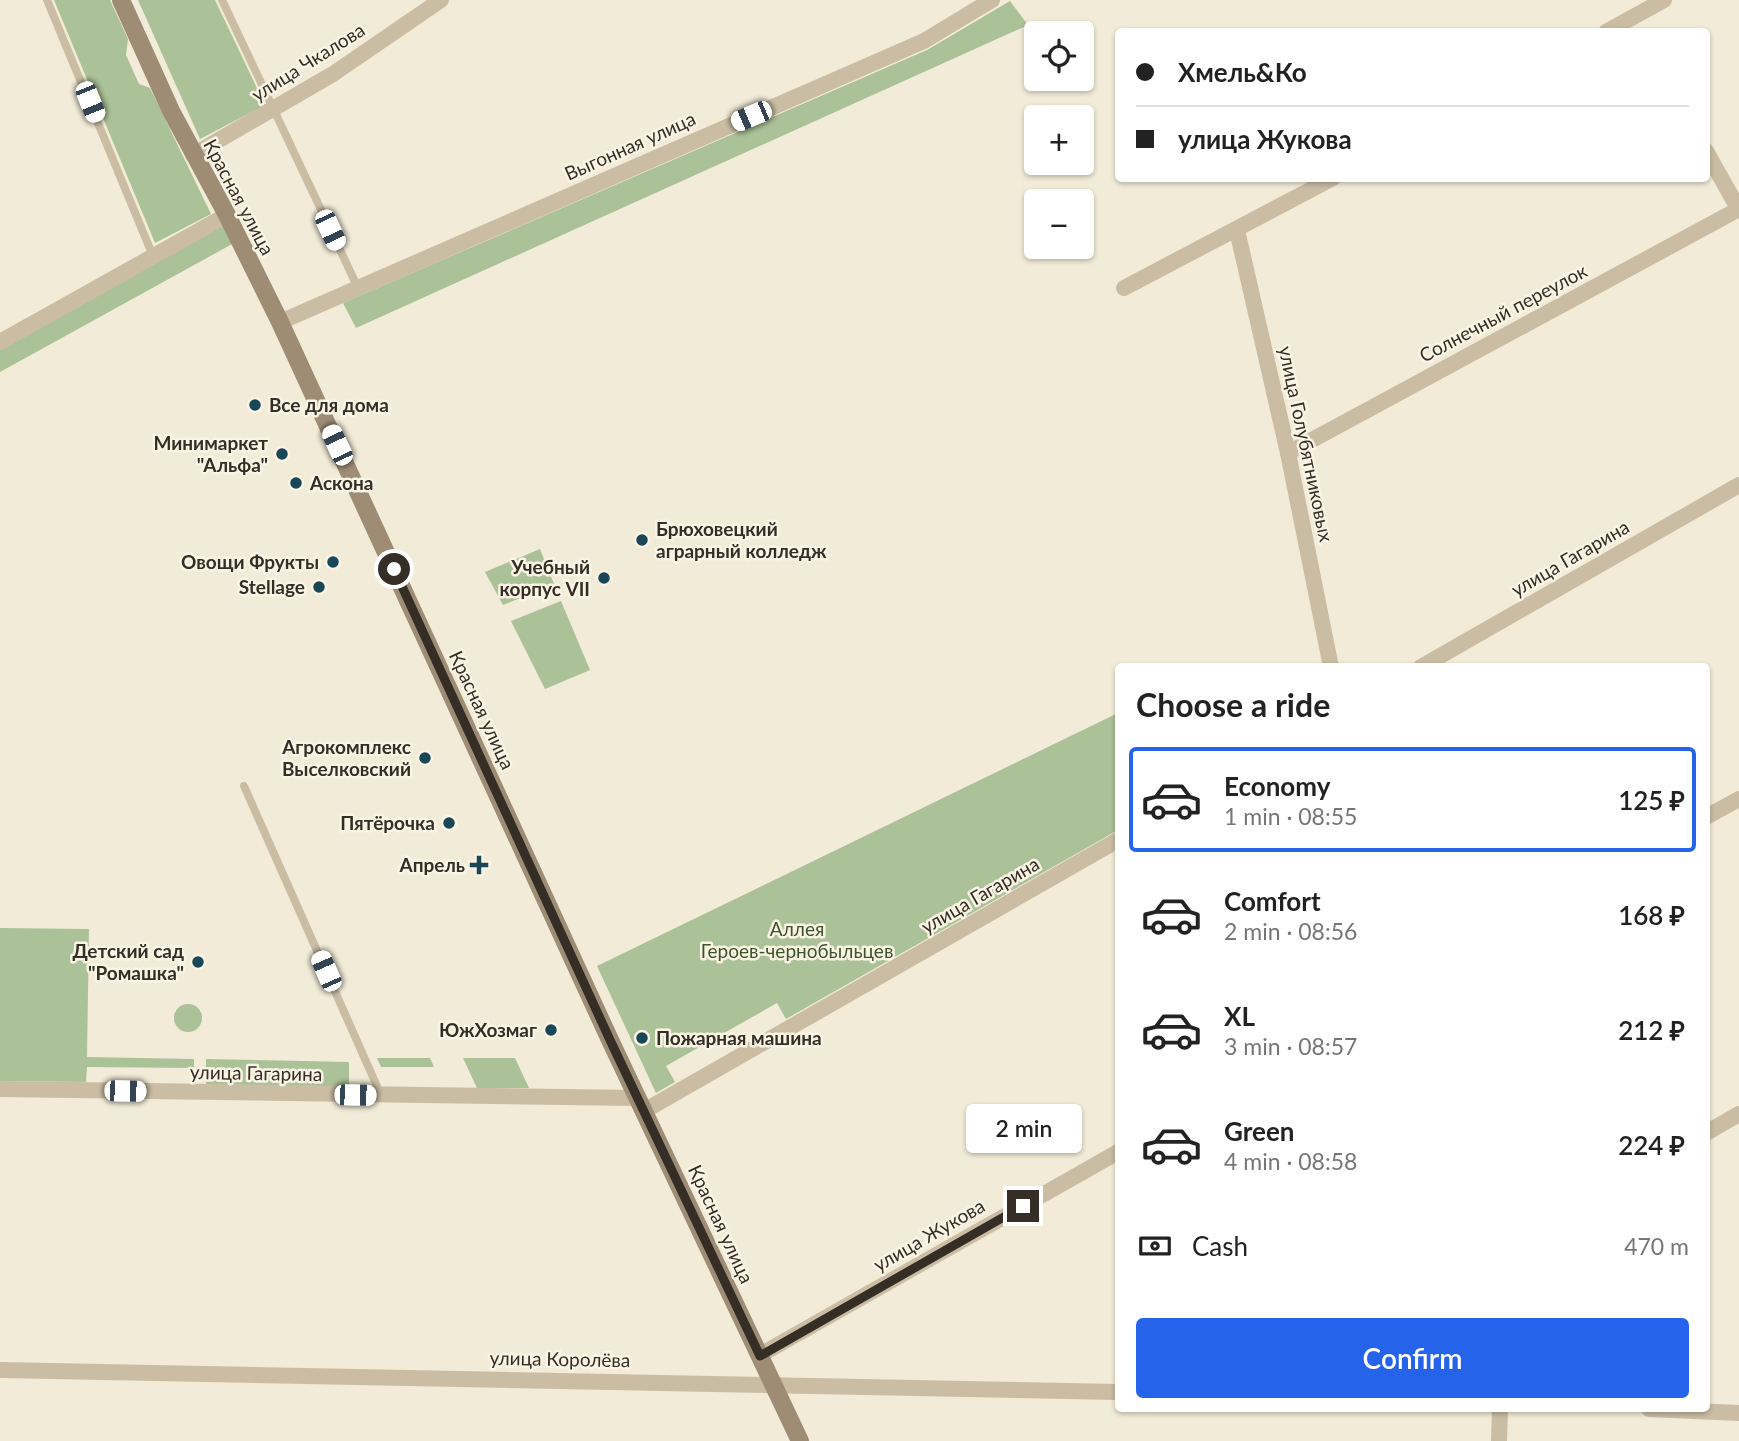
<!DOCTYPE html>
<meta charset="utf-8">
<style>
body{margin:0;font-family:Lato,sans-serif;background:#f2f2f2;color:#222;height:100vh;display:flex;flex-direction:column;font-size:26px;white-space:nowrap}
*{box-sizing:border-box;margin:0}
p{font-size:23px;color:#767676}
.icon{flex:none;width:38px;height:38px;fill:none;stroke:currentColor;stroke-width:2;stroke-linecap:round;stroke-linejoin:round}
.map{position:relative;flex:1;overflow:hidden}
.drawer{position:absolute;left:1115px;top:663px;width:595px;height:749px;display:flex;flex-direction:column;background:#fff;border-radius:7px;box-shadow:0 2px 5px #0004}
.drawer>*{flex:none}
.top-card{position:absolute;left:1115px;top:28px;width:595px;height:154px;border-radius:7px;box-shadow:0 2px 5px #0004;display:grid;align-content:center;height:154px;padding:0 21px;background:#fff}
.controls{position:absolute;left:1024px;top:21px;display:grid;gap:14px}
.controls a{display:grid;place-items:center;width:70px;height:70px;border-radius:7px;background:#fff;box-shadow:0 2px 5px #0004;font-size:35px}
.end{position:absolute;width:32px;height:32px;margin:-16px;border:9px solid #352e26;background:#fff;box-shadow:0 0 0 4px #fff}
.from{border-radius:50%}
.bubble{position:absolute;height:49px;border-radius:7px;background:#fff;box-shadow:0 2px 5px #0004;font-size:23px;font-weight:600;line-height:49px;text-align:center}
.car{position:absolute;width:21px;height:42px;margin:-21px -10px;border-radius:9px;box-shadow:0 0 5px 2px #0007;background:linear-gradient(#fff 24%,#345 0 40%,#fff 0 76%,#345 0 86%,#fff 0)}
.top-card b{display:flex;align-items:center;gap:24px;height:66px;font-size:26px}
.top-card b+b{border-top:2px solid #e0e0e0}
.top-card i{width:18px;height:18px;background:#222}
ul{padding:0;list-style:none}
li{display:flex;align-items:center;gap:21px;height:105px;margin:0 14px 10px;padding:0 7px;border:4px solid transparent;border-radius:7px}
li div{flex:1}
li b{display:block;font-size:26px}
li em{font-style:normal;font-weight:600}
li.on{border-color:#2563eb}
li>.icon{width:63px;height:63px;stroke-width:1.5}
h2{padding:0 21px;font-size:32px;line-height:84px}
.pay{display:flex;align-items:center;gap:18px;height:77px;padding:0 21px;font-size:26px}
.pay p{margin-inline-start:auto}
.cta{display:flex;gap:14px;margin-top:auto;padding:14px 21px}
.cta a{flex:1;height:80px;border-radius:7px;background:#2563eb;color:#fff;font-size:28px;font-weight:600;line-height:80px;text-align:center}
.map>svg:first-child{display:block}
.green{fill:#abc198}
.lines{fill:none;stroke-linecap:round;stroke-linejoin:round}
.lane{stroke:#cabda4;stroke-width:8}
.street{stroke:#cabda4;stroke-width:16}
.secondary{stroke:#9e8c75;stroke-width:18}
.route{stroke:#352e26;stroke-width:9}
.poi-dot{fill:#1a4758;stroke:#faf4e5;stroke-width:2.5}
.labels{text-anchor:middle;stroke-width:5;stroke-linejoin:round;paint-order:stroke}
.street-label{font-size:19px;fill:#352e26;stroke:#faf4e5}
.poi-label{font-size:19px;font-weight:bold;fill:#352e26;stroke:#faf4e5;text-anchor:end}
.park-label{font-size:19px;fill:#3c5429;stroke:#faf4e5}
</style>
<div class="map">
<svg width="1739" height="1441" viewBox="0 0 1739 1441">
<rect width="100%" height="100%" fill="#f2ebd8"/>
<!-- green -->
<g class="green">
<polygon points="54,0 110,0 128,39 126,55 139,84 150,88 211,214 155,243"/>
<polygon points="138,0 215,0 265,105 200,139"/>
<polygon points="1010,1 1028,25 356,328 343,303 927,50"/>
<polygon points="225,224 234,243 0,372 0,349"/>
<polygon points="540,549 554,584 503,605 485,572"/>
<polygon points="561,601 590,670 545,689 511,621"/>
<polygon points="1118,713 1118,830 786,1019 777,1003 666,1066 675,1082 656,1093 597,966"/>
<polygon points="0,928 89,929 87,1057 194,1059 194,1068 87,1067 86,1082 0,1081"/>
<circle cx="188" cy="1018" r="14"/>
<polygon points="377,1058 430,1058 434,1067 381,1067"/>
<polygon points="463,1058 515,1058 529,1088 477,1088"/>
<polygon points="206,1059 349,1062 349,1087 206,1085"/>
</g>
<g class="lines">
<!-- lane -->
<g class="lane">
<polyline points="47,0 153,256"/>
<polyline points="222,0 358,288"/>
<polyline points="244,786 380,1093"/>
</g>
<!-- street -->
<g class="street">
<polyline points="1606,32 1664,0"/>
<polyline points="1706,151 1739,210"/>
<polyline points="193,155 333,74 441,0"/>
<polyline points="1237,230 1288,453 1331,667"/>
<polyline points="1124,288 1333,178"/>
<polyline points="280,322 924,41 992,0"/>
<polyline points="0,342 227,215"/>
<polyline points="1288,453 1739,209"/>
<polyline points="1421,667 1739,485"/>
<polyline points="1706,817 1739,799"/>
<polyline points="0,1089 638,1098"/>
<polyline points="644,1111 1118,840"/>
<polyline points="1706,1133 1739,1114"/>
<polyline points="760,1355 1118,1152"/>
<polyline points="0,1370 1118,1392"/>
<polyline points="1649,1409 1739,1413"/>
<polyline points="1499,1441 1500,1409"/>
</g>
<!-- secondary -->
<polyline class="secondary" points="121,0 171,111 227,215 280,322 610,1040 800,1441"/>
</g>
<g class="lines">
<!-- route -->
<polyline class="route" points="394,569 610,1040 760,1356 1023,1206"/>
</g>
<!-- markers -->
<g class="poi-dot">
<circle cx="255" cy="405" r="7"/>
<circle cx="282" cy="454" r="7"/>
<circle cx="296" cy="483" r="7"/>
<circle cx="642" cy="540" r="7"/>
<circle cx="333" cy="562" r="7"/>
<circle cx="604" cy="578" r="7"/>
<circle cx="319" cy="587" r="7"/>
<circle cx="425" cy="758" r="7"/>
<circle cx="449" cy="823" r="7"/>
<path d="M475.5 854.5h7v7h7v7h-7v7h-7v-7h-7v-7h7z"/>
<circle cx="198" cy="962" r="7"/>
<circle cx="551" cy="1030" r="7"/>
<circle cx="642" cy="1038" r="7"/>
</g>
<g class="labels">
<!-- street labels -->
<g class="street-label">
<text transform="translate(308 62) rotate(-32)" y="7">улица Чкалова</text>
<text transform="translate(630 146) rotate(-24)" y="7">Выгонная улица</text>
<text transform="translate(239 197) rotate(62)" y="7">Красная улица</text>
<text transform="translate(1503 313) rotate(-28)" y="7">Солнечный переулок</text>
<text transform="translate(1306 444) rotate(78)" y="7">улица Голубятниковых</text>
<text transform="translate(1570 558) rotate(-30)" y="7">улица Гагарина</text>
<text transform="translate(482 710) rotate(65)" y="7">Красная улица</text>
<text transform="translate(980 895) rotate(-30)" y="7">улица Гагарина</text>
<text transform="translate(256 1073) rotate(1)" y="7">улица Гагарина</text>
<text transform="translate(721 1224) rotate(65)" y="7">Красная улица</text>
<text transform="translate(929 1235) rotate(-30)" y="7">улица Жукова</text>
<text transform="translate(560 1359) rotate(1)" y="7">улица Королёва</text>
</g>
<!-- poi labels -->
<g class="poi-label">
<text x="269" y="412" text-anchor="start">Все для дома</text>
<text x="268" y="450">Минимаркет<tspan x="268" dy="22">"Альфа"</tspan></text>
<text x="310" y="490" text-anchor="start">Аскона</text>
<text x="656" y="536" text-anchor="start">Брюховецкий<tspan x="656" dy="22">аграрный колледж</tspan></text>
<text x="319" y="569">Овощи Фрукты</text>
<text x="590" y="574">Учебный<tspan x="590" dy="22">корпус VII</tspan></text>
<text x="305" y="594">Stellage</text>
<text x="411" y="754">Агрокомплекс<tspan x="411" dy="22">Выселковский</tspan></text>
<text x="435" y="830">Пятёрочка</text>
<text x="465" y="872">Апрель</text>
<text x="184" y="958">Детский сад<tspan x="184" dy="22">"Ромашка"</tspan></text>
<text x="537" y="1037">ЮжХозмаг</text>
<text x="656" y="1045" text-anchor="start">Пожарная машина</text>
</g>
<!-- park labels -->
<g class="park-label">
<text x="797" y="936">Аллея<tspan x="797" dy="22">Героев-чернобыльцев</tspan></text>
</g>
</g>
</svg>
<div class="controls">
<a><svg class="icon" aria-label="locate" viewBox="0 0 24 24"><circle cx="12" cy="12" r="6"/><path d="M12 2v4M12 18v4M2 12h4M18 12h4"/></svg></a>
<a>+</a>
<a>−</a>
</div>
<i class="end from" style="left:394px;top:569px"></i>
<i class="end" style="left:1023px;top:1206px"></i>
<div class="bubble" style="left:966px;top:1104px;width:116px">2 min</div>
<i class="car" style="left:90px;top:102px;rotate:158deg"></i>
<i class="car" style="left:751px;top:116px;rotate:247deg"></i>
<i class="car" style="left:330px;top:230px;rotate:155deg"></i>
<i class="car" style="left:337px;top:445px;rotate:335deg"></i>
<i class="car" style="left:326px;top:971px;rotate:336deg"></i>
<i class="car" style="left:125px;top:1091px;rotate:91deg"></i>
<i class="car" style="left:355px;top:1095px;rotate:91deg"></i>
<div class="top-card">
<b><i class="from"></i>Хмель&amp;Ко</b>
<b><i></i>улица Жукова</b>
</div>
<section class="drawer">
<h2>Choose a ride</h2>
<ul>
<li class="on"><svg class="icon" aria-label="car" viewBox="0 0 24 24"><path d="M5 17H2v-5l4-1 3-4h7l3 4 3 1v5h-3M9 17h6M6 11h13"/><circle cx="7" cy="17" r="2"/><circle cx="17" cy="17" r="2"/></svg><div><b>Economy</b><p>1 min · 08:55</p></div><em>125 ₽</em></li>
<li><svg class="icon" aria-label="car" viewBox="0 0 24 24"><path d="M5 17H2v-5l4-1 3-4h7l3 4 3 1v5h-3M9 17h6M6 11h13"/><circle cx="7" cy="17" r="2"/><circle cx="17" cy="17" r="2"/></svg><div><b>Comfort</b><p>2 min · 08:56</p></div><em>168 ₽</em></li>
<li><svg class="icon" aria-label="car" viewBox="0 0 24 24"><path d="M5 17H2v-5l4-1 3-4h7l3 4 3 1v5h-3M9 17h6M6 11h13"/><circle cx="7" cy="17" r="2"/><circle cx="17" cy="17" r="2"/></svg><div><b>XL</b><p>3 min · 08:57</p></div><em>212 ₽</em></li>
<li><svg class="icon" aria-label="car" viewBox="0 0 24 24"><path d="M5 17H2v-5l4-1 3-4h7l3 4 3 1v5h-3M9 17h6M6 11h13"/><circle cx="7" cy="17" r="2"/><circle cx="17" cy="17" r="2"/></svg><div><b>Green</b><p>4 min · 08:58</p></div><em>224 ₽</em></li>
</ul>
<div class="pay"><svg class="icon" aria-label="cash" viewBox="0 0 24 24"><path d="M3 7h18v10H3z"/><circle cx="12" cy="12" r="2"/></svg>Cash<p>470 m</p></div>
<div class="cta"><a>Confirm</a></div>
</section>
</div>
